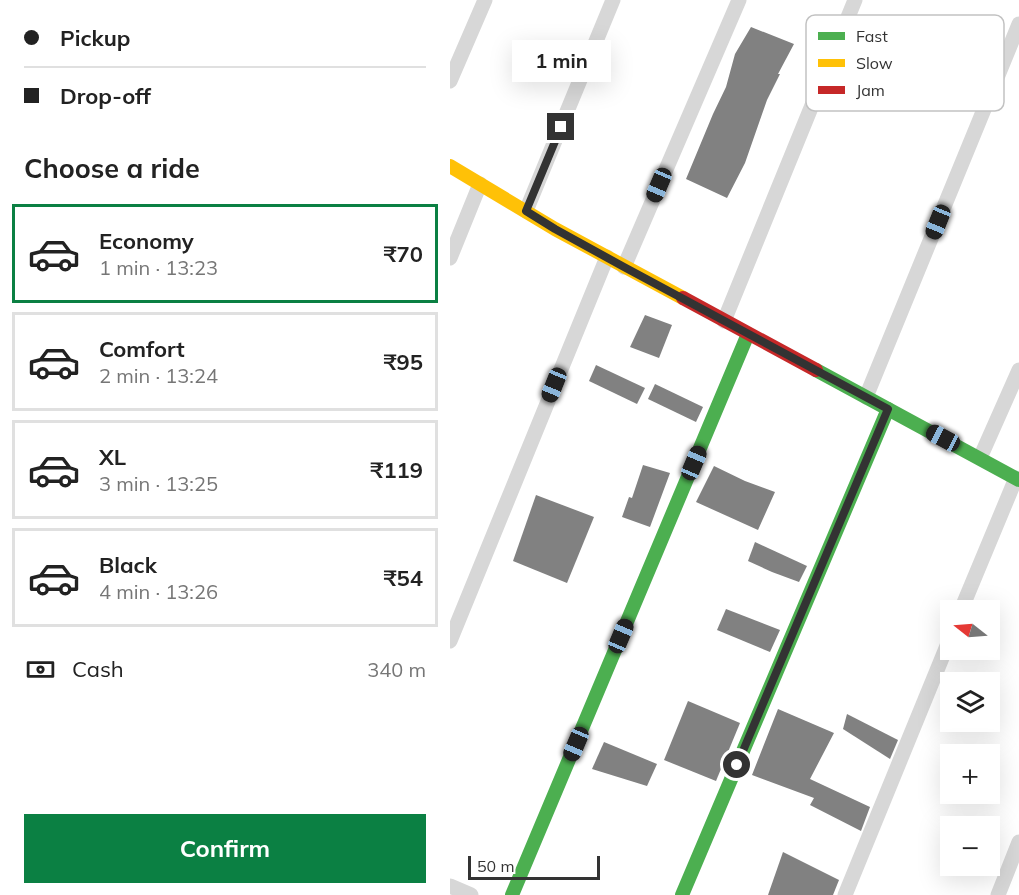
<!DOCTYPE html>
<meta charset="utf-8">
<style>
body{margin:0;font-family:Mulish,sans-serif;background:#f6f6f6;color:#222;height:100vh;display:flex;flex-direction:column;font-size:22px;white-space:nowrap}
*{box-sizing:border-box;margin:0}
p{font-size:20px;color:#767676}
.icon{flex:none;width:33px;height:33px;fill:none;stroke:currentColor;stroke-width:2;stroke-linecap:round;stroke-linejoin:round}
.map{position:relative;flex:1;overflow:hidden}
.details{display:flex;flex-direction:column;background:#fff;width:450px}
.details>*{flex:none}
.hud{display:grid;align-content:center;height:132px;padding:0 24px;background:#fff}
.needle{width:39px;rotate:287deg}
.buttons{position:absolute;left:490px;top:600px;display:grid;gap:12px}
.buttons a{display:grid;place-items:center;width:60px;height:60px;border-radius:0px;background:#fff;box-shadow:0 6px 24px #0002;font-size:30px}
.scale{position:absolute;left:18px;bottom:15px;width:132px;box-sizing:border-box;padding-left:6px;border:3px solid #333;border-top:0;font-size:16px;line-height:21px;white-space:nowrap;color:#333;-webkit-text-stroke:4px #fff;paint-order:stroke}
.end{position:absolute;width:27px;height:27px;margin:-14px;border:8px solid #333;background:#fff;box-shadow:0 0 0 3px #fff}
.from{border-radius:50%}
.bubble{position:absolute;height:42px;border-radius:0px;background:#fff;box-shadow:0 6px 24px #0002;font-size:20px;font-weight:700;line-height:42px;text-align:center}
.car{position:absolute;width:18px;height:36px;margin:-18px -9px;border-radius:8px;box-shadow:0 0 4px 2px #0007;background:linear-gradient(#222 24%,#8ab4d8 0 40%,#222 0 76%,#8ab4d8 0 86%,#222 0)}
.hud b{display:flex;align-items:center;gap:21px;height:57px;font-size:22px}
.hud b+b{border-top:2px solid #e0e0e0}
.hud i{width:15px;height:15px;background:#222}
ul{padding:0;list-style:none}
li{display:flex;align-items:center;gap:18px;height:99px;margin:0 12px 9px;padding:0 12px;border:3px solid #e0e0e0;border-radius:0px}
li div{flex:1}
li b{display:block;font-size:22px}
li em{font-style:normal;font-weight:700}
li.current{border-color:#0b8043}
li>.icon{width:54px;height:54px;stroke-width:1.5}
h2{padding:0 24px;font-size:27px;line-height:72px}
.pay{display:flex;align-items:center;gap:15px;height:66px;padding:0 24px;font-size:22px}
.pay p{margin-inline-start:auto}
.action{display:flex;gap:12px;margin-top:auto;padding:12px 24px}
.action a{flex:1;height:69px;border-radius:0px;background:#0b8043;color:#fff;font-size:24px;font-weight:700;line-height:69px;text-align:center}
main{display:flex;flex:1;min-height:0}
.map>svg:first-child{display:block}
.building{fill:#818181}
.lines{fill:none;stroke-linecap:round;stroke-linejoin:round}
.street{stroke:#d7d7d7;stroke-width:15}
.fast{stroke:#4caf50;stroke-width:14}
.slow{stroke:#ffc107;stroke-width:14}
.jam{stroke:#c62828;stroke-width:14}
.route{stroke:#333;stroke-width:8}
.key{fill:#fff;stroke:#c2c2c2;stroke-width:1.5}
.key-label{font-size:16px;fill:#333}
</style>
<main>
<section class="details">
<div class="hud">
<b><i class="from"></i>Pickup</b>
<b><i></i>Drop-off</b>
</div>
<h2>Choose a ride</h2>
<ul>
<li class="current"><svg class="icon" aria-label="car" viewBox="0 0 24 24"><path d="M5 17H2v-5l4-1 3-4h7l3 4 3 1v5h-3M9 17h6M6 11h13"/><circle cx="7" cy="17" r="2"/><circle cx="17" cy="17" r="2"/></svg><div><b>Economy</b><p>1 min · 13:23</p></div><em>₹70</em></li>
<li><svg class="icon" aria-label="car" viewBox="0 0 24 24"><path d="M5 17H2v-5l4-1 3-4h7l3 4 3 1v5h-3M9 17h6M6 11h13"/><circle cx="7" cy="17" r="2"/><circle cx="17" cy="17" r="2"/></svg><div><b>Comfort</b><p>2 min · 13:24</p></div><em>₹95</em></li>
<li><svg class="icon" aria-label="car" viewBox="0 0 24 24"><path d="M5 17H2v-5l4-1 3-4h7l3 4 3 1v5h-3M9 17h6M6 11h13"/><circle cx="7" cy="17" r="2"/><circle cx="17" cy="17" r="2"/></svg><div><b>XL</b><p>3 min · 13:25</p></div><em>₹119</em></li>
<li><svg class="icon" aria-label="car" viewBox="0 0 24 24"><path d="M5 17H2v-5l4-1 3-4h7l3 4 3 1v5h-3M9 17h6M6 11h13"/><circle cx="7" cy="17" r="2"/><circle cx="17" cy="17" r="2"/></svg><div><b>Black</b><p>4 min · 13:26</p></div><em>₹54</em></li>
</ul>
<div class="pay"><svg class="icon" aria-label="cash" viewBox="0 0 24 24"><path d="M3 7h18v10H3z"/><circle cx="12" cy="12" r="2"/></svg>Cash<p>340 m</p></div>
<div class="action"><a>Confirm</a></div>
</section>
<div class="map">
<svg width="569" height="895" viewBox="0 0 569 895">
<rect width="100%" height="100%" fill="#fff"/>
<!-- building -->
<g class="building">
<polygon points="301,27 344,44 328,74 330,74 317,100 295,163 277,198 236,179 263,114 276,87 285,54"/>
<polygon points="195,315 222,325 209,358 180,347"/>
<polygon points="146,365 195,388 187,404 139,381"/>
<polygon points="205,384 253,407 246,422 198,399"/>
<polygon points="193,465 220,473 200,527 172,517 179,497 182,498"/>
<polygon points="264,466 295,481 325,492 308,530 246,502"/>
<polygon points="86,495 144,517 117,583 63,561"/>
<polygon points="305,542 357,566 349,582 322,572 298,561"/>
<polygon points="276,609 330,630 320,652 267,630"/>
<polygon points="238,701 290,723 266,781 214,760"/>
<polygon points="328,709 384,733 360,779 420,807 411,831 360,805 364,798 302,775"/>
<polygon points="397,714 448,740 440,759 393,729"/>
<polygon points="154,742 207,764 197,786 142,769"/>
<polygon points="333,852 389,880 383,895 318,895"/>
</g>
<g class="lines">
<!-- street -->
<g class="street">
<polyline points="0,81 35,0"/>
<polyline points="76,211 163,0"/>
<polyline points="0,258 30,184"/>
<polyline points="174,267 289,0"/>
<polyline points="274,321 405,0"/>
<polyline points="416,397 569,24"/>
<polyline points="530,458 569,370"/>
<polyline points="511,610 566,478"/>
<polyline points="0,641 157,257"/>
<polyline points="0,886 21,895"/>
<polyline points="395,895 501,636"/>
<polyline points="548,895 569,842"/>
</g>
<!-- fast -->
<g class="fast">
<polyline points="366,370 569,480"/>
<polyline points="62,895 298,334"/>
<polyline points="232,895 438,409"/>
</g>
<!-- slow -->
<polyline class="slow" points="0,166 105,229 233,298"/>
<!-- jam -->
<polyline class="jam" points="233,298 366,370"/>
</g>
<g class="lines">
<!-- route -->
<polyline class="route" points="111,127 76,211 105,229 174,267 438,409 287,765"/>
</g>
<!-- legend -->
<rect x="356" y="15" width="198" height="96" rx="9" class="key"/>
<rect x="368" y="32" width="27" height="8" fill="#4caf50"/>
<rect x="368" y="59" width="27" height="8" fill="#ffc107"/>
<rect x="368" y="86" width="27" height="8" fill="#c62828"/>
<g class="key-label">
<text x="406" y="42">Fast</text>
<text x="406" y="69">Slow</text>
<text x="406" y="96">Jam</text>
</g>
</svg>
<div class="buttons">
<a><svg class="needle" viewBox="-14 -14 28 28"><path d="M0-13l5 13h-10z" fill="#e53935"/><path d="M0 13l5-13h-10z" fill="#767676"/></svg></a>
<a><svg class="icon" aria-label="layers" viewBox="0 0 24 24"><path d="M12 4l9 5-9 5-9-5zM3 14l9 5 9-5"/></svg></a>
<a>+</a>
<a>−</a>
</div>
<div class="scale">50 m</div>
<i class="end from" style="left:287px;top:765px"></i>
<i class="end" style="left:111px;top:127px"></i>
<div class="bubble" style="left:62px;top:40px;width:99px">1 min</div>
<i class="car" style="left:209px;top:185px;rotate:203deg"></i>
<i class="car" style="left:488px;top:222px;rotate:202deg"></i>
<i class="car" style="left:104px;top:385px;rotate:202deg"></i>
<i class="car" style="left:493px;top:438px;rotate:298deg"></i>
<i class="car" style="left:244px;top:463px;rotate:23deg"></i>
<i class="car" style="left:171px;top:636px;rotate:23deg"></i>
<i class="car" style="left:126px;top:744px;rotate:203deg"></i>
</div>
</main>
